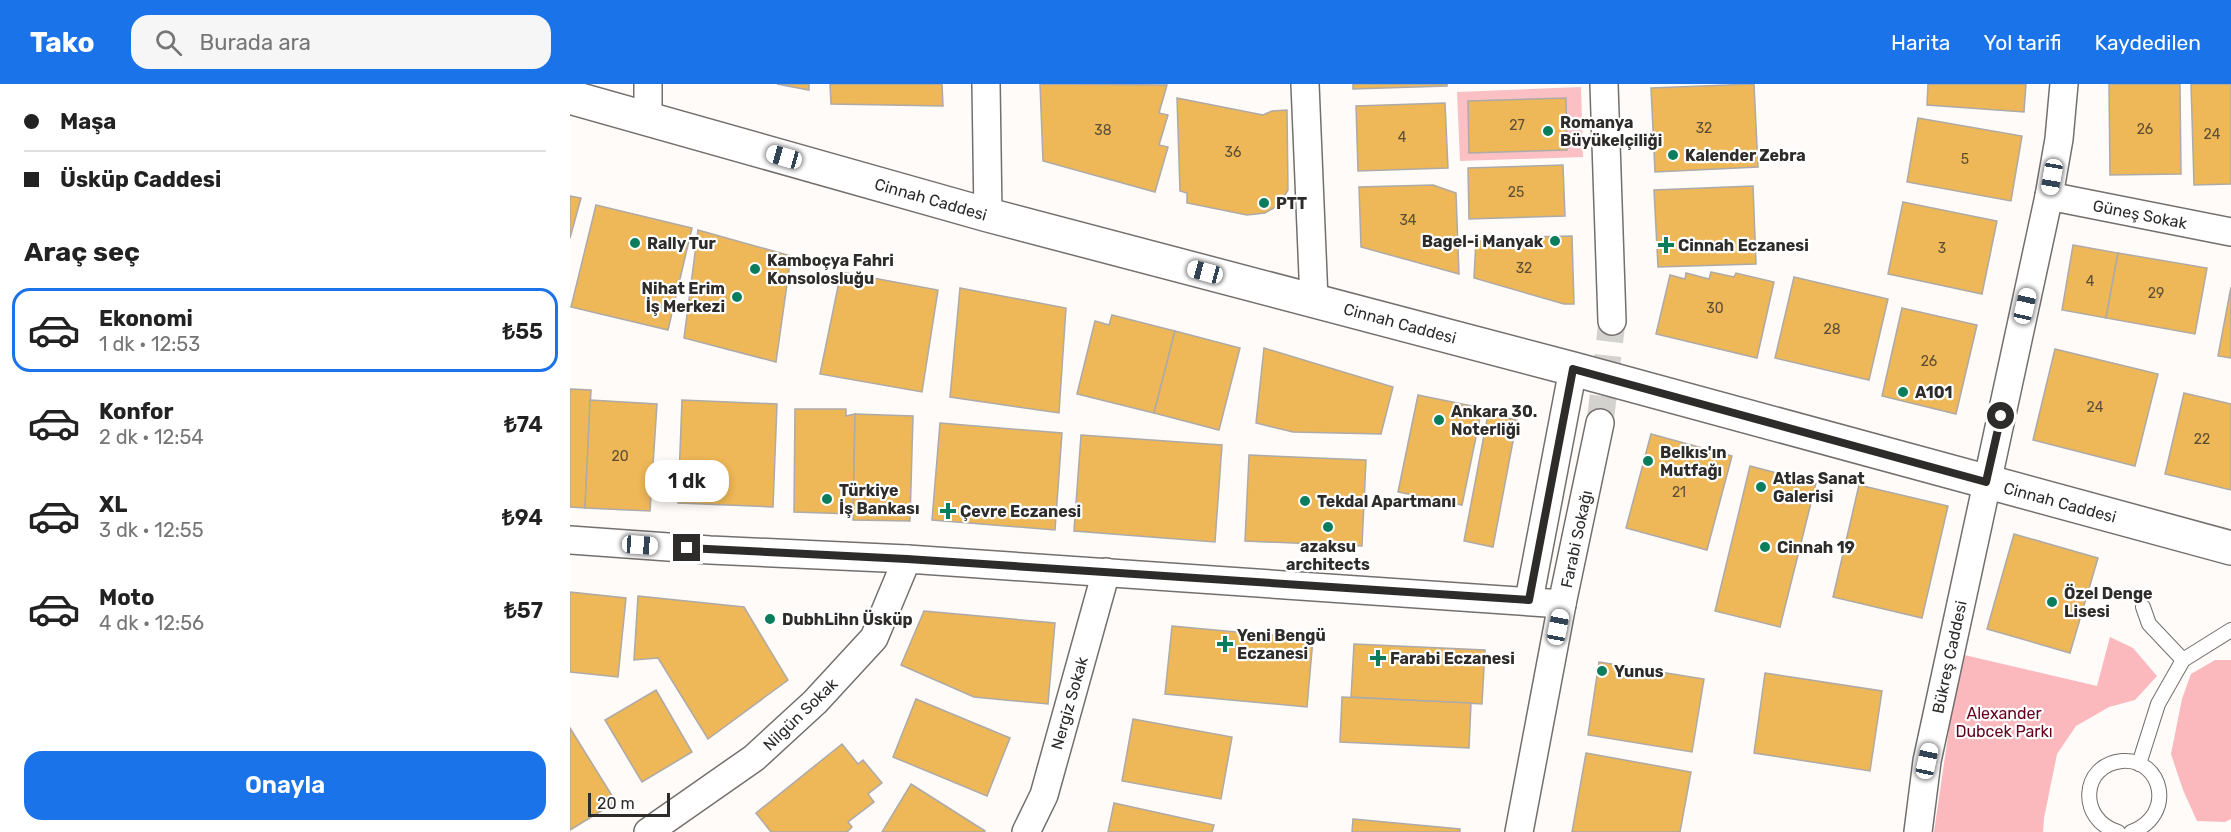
<!DOCTYPE html>
<html lang="tr">
<meta charset="utf-8">
<style>
body{margin:0;font-family:Rubik,sans-serif;background:#f6f6f6;color:#222;height:100vh;display:flex;flex-direction:column;font-size:22px;white-space:nowrap}
*{box-sizing:border-box;margin:0}
p{font-size:20px;color:#767676}
.icon{flex:none;width:33px;height:33px;fill:none;stroke:currentColor;stroke-width:2;stroke-linecap:round;stroke-linejoin:round}
.map{position:relative;flex:1;overflow:hidden}
.side{display:flex;flex-direction:column;background:#fff;width:570px}
.side>*{flex:none}
.hud{display:grid;align-content:center;height:132px;padding:0 24px;background:#fff}
.scale{position:absolute;left:18px;bottom:15px;width:82px;box-sizing:border-box;padding-left:6px;border:3px solid #2d2c2b;border-top:0;font-size:16px;line-height:21px;white-space:nowrap;color:#2d2c2b;-webkit-text-stroke:4px #fff;paint-order:stroke}
.end{position:absolute;width:27px;height:27px;margin:-14px;border:8px solid #2d2c2b;background:#fff;box-shadow:0 0 0 3px #fff}
.from{border-radius:50%}
.bubble{position:absolute;height:42px;border-radius:18px;background:#fff;box-shadow:0 3px 9px #0003;font-size:20px;font-weight:600;line-height:42px;text-align:center}
.car{position:absolute;width:18px;height:36px;margin:-18px -9px;border-radius:8px;box-shadow:0 0 4px 2px #0007;background:linear-gradient(#fff 24%,#345 0 40%,#fff 0 76%,#345 0 86%,#fff 0)}
.hud b{display:flex;align-items:center;gap:21px;height:57px;font-size:22px}
.hud b+b{border-top:2px solid #e0e0e0}
.hud i{width:15px;height:15px;background:#222}
ul{padding:0;list-style:none}
li{display:flex;align-items:center;gap:18px;height:84px;margin:0 12px 9px;padding:0 12px;border:3px solid transparent;border-radius:18px}
li div{flex:1}
li b{display:block;font-size:22px}
li em{font-style:normal;font-weight:600}
li.on{border-color:#1a73e8}
li>.icon{width:54px;height:54px;stroke-width:1.5}
h2{padding:0 24px;font-size:27px;line-height:72px}
.button{display:flex;gap:12px;margin-top:auto;padding:12px 24px}
.button a{flex:1;height:69px;border-radius:18px;background:#1a73e8;color:#fff;font-size:24px;font-weight:600;line-height:69px;text-align:center}
header{display:flex;align-items:center;gap:36px;box-sizing:border-box;height:84px;padding:0 30px;background:#1a73e8;color:#fff}
header strong{font-size:28px}
nav{display:flex;gap:33px;margin-inline-start:auto;font-size:21px}
.search{width:420px;height:54px;background:#f6f6f6;display:flex;align-items:center;gap:15px;box-sizing:border-box;padding:0 21px;border-radius:18px;color:#767676;font-size:22px}
main{display:flex;flex:1;min-height:0}
.map>svg:first-child{display:block}
.green{fill:#fac0c4}
.forest{fill:#fbb8bd}
.building{fill:#eeb757;stroke:#adaaa7;stroke-width:1.5}
.lines{fill:none;stroke-linecap:round;stroke-linejoin:round}
.street-tunnel{stroke:#d4d2cf;stroke-width:27;stroke-dasharray:27 14;stroke-linecap:butt}
.lane-casing{stroke:#736f6d;stroke-width:16}
.street-casing{stroke:#736f6d;stroke-width:30}
.primary-casing{stroke:#736f6d;stroke-width:36}
.lane{stroke:#fff;stroke-width:14}
.street{stroke:#fff;stroke-width:27}
.primary{stroke:#fff;stroke-width:33}
.route{stroke:#2d2c2b;stroke-width:8}
.poi-dot{fill:#0a7e5c;stroke:#fff;stroke-width:2}
.labels{text-anchor:middle;stroke-width:4.5;stroke-linejoin:round;paint-order:stroke}
.number-label{font-size:14px;fill:#5d4f36}
.poi-label{font-size:16px;font-weight:bold;fill:#2d2c2b;stroke:#fff;text-anchor:start}
.street-label{font-size:16px;fill:#2d2c2b;stroke:#fff}
.park-label{font-size:16px;fill:#64001e;stroke:#fff}
</style>
<header>
<strong>Tako</strong>
<div class="search"><svg class="icon" aria-label="search" viewBox="0 0 24 24"><circle cx="10" cy="10" r="6"/><path d="M15 15l6 6"/></svg>Burada ara</div>
<nav><a>Harita</a><a>Yol tarifi</a><a>Kaydedilen</a></nav>
</header>
<main>
<section class="side">
<div class="hud">
<b><i class="from"></i>Maşa</b>
<b><i></i>Üsküp Caddesi</b>
</div>
<h2>Araç seç</h2>
<ul>
<li class="on"><svg class="icon" aria-label="car" viewBox="0 0 24 24"><path d="M5 17H2v-5l4-1 3-4h7l3 4 3 1v5h-3M9 17h6M6 11h13"/><circle cx="7" cy="17" r="2"/><circle cx="17" cy="17" r="2"/></svg><div><b>Ekonomi</b><p>1 dk · 12:53</p></div><em>₺55</em></li>
<li><svg class="icon" aria-label="car" viewBox="0 0 24 24"><path d="M5 17H2v-5l4-1 3-4h7l3 4 3 1v5h-3M9 17h6M6 11h13"/><circle cx="7" cy="17" r="2"/><circle cx="17" cy="17" r="2"/></svg><div><b>Konfor</b><p>2 dk · 12:54</p></div><em>₺74</em></li>
<li><svg class="icon" aria-label="car" viewBox="0 0 24 24"><path d="M5 17H2v-5l4-1 3-4h7l3 4 3 1v5h-3M9 17h6M6 11h13"/><circle cx="7" cy="17" r="2"/><circle cx="17" cy="17" r="2"/></svg><div><b>XL</b><p>3 dk · 12:55</p></div><em>₺94</em></li>
<li><svg class="icon" aria-label="car" viewBox="0 0 24 24"><path d="M5 17H2v-5l4-1 3-4h7l3 4 3 1v5h-3M9 17h6M6 11h13"/><circle cx="7" cy="17" r="2"/><circle cx="17" cy="17" r="2"/></svg><div><b>Moto</b><p>4 dk · 12:56</p></div><em>₺57</em></li>
</ul>
<div class="button"><a>Onayla</a></div>
</section>
<div class="map">
<svg width="1661" height="748" viewBox="0 0 1661 748">
<rect width="100%" height="100%" fill="#fefbf8"/>
<!-- green -->
<polygon class="green" points="1011,3 1013,73 890,77 887,8"/>
<!-- forest -->
<g class="forest">
<polygon points="1540,553 1563,564 1587,592 1565,616 1539,623 1506,642 1487,670 1474,734 1473,748 1364,748 1390,570 1527,602"/>
<polygon points="1645,576 1661,576 1661,735 1655,738 1627,737 1613,706 1601,670 1612,615 1621,590"/>
</g>
<!-- building -->
<g class="building">
<polygon points="207,0 239,0 239,6"/>
<polygon points="260,0 372,0 373,22 261,20"/>
<polygon points="470,0 597,1 589,29 598,31 589,61 598,63 585,108 473,77"/>
<polygon points="783,0 877,0 877,2 783,5"/>
<polygon points="1184,0 1188,83 1085,88 1081,4"/>
<polygon points="1358,0 1456,0 1454,28 1357,21"/>
<polygon points="1539,0 1610,0 1611,90 1540,91"/>
<polygon points="1621,0 1661,0 1661,100 1624,101"/>
<polygon points="607,14 693,31 702,27 717,26 718,106 709,121 695,129 677,131 617,119 617,109 610,107"/>
<polygon points="996,14 997,66 899,69 898,17"/>
<polygon points="875,19 878,84 788,87 786,22"/>
<polygon points="1348,34 1452,52 1441,117 1337,98"/>
<polygon points="993,81 995,132 899,135 898,84"/>
<polygon points="863,101 886,109 889,190 791,163 789,103"/>
<polygon points="1183,102 1186,180 1088,183 1084,106"/>
<polygon points="0,112 11,114 0,154"/>
<polygon points="1333,118 1427,137 1412,210 1318,190"/>
<polygon points="26,121 122,144 98,246 1,223"/>
<polygon points="128,146 221,172 206,278 114,254"/>
<polygon points="1002,152 1004,220 994,220 904,194 906,157 912,157 912,154 948,153 948,156 958,155 958,153"/>
<polygon points="1503,161 1548,169 1536,234 1492,226"/>
<polygon points="1548,169 1637,184 1625,250 1536,234"/>
<polygon points="271,188 368,206 352,308 250,290"/>
<polygon points="1141,188 1164,193 1166,189 1204,198 1187,274 1086,250 1100,191 1115,195 1116,189 1139,195"/>
<polygon points="1224,193 1318,215 1299,296 1205,274"/>
<polygon points="1661,203 1661,274 1648,272"/>
<polygon points="390,204 496,224 489,329 380,313"/>
<polygon points="1332,224 1407,241 1386,330 1312,312"/>
<polygon points="542,231 605,247 584,329 507,310 525,237 539,241"/>
<polygon points="605,247 670,264 649,346 584,329"/>
<polygon points="694,264 823,303 811,350 723,348 686,339"/>
<polygon points="1485,265 1588,290 1565,382 1463,356"/>
<polygon points="0,305 21,306 15,424 0,423"/>
<polygon points="1614,309 1661,320 1661,406 1595,390"/>
<polygon points="848,311 912,324 892,421 828,408"/>
<polygon points="20,316 87,320 80,427 15,424"/>
<polygon points="112,316 207,320 203,423 108,419"/>
<polygon points="225,325 276,325 276,332 285,330 283,430 224,428"/>
<polygon points="285,330 343,332 340,437 283,436"/>
<polygon points="918,330 947,336 923,463 894,457"/>
<polygon points="370,339 492,349 485,446 362,436"/>
<polygon points="1081,350 1162,372 1137,466 1056,444"/>
<polygon points="511,351 652,361 645,458 504,447"/>
<polygon points="679,371 796,376 792,462 675,457"/>
<polygon points="1180,382 1246,399 1210,543 1145,527"/>
<polygon points="1289,401 1378,422 1352,534 1263,513"/>
<polygon points="1444,450 1528,474 1500,569 1417,545"/>
<polygon points="0,508 56,514 48,593 0,588"/>
<polygon points="68,512 174,523 218,596 138,655 88,574 64,576"/>
<polygon points="354,527 485,539 478,620 404,613 331,581"/>
<polygon points="602,542 743,555 737,623 595,610"/>
<polygon points="784,560 915,566 912,620 781,613"/>
<polygon points="1029,578 1134,595 1122,668 1018,651"/>
<polygon points="1195,589 1312,607 1300,687 1184,669"/>
<polygon points="86,606 122,668 72,698 35,636"/>
<polygon points="772,613 901,619 899,664 770,658"/>
<polygon points="346,615 440,654 417,712 323,673"/>
<polygon points="563,635 662,653 651,715 552,697"/>
<polygon points="0,644 46,718 0,746"/>
<polygon points="272,660 288,680 293,676 312,699 298,710 304,718 278,738 282,743 277,748 201,748 186,729"/>
<polygon points="1016,669 1121,688 1110,748 1002,748"/>
<polygon points="341,700 415,747 414,748 312,748"/>
<polygon points="544,719 644,741 642,748 538,748"/>
<polygon points="783,735 890,745 890,748 782,748"/>
</g>
<g class="lines">
<!-- street-tunnel -->
<polyline class="street-tunnel" points="1030,339 1042,237"/>
<defs>
<g id="lane">
<polyline points="1573,523 1579,540 1613,576"/>
<polyline points="1569,680 1588,620 1613,576 1661,546"/>
<path d="M1548,748c-40,-12 -38,-67 4,-71 41,-3 54,55 9,71"/>
</g>
<g id="street">
<polyline points="78,0 78,34"/>
<polyline points="416,0 418,131"/>
<polyline points="735,0 744,216"/>
<polyline points="1034,0 1042,237"/>
<polyline points="1479,112 1661,148"/>
<polyline points="0,456 140,466 337,475 992,520"/>
<polyline points="959,516 1003,285"/>
<polyline points="78,748 184,674 245,618 304,554 337,475"/>
<polyline points="456,748 474,711 536,488"/>
<polyline points="949,748 992,520 1030,339"/>
<polyline points="1348,748 1357,677 1479,112 1489,55 1494,0"/>
</g>
<polyline id="primary" points="0,13 418,131 1003,285 1661,464"/>
</defs>
<!-- lane casing -->
<use href="#lane" class="lane-casing"/>
<!-- street casing -->
<use href="#street" class="street-casing"/>
<!-- primary casing -->
<use href="#primary" class="primary-casing"/>
<!-- lane -->
<use href="#lane" class="lane"/>
<!-- street -->
<use href="#street" class="street"/>
<!-- primary -->
<use href="#primary" class="primary"/>
</g>
<g class="lines">
<!-- route -->
<polyline class="route" points="117,464 337,475 959,516 1003,285 1416,398 1431,332"/>
</g>
<!-- markers -->
<g class="poi-dot">
<circle cx="978" cy="47" r="6"/>
<circle cx="1103" cy="71" r="6"/>
<circle cx="694" cy="119" r="6"/>
<circle cx="985" cy="157" r="6"/>
<circle cx="65" cy="159" r="6"/>
<path d="M1093 152h6v6h6v6h-6v6h-6v-6h-6v-6h6z"/>
<circle cx="185" cy="185" r="6"/>
<circle cx="167" cy="213" r="6"/>
<circle cx="1333" cy="308" r="6"/>
<circle cx="869" cy="336" r="6"/>
<circle cx="1078" cy="377" r="6"/>
<circle cx="1191" cy="403" r="6"/>
<circle cx="257" cy="415" r="6"/>
<circle cx="735" cy="417" r="6"/>
<path d="M375 418h6v6h6v6h-6v6h-6v-6h-6v-6h6z"/>
<circle cx="758" cy="443" r="6"/>
<circle cx="1195" cy="463" r="6"/>
<circle cx="1482" cy="518" r="6"/>
<circle cx="200" cy="535" r="6"/>
<path d="M652 551h6v6h6v6h-6v6h-6v-6h-6v-6h6z"/>
<path d="M805 565h6v6h6v6h-6v6h-6v-6h-6v-6h6z"/>
<circle cx="1032" cy="587" r="6"/>
</g>
<g class="labels">
<!-- number labels -->
<g class="number-label">
<text x="947" y="46">27</text>
<text x="1134" y="49">32</text>
<text x="1575" y="50">26</text>
<text x="533" y="51">38</text>
<text x="1642" y="55">24</text>
<text x="832" y="58">4</text>
<text x="663" y="73">36</text>
<text x="1395" y="80">5</text>
<text x="946" y="113">25</text>
<text x="838" y="141">34</text>
<text x="1372" y="169">3</text>
<text x="954" y="189">32</text>
<text x="1520" y="202">4</text>
<text x="1586" y="214">29</text>
<text x="1145" y="229">30</text>
<text x="1262" y="250">28</text>
<text x="1359" y="282">26</text>
<text x="1525" y="328">24</text>
<text x="1632" y="360">22</text>
<text x="50" y="377">20</text>
<text x="1109" y="413">21</text>
</g>
<!-- poi labels -->
<g class="poi-label">
<text x="990" y="44">Romanya<tspan x="990" dy="18">Büyükelçiliği</tspan></text>
<text x="1115" y="77">Kalender Zebra</text>
<text x="706" y="125">PTT</text>
<text x="973" y="163" text-anchor="end">Bagel-i Manyak</text>
<text x="77" y="165">Rally Tur</text>
<text x="1108" y="167">Cinnah Eczanesi</text>
<text x="197" y="182">Kamboçya Fahri<tspan x="197" dy="18">Konsolosluğu</tspan></text>
<text x="155" y="210" text-anchor="end">Nihat Erim<tspan x="155" dy="18">İş Merkezi</tspan></text>
<text x="1345" y="314">A101</text>
<text x="881" y="333">Ankara 30.<tspan x="881" dy="18">Noterliği</tspan></text>
<text x="1090" y="374">Belkıs'ın<tspan x="1090" dy="18">Mutfağı</tspan></text>
<text x="1203" y="400">Atlas Sanat<tspan x="1203" dy="18">Galerisi</tspan></text>
<text x="269" y="412">Türkiye<tspan x="269" dy="18">İş Bankası</tspan></text>
<text x="747" y="423">Tekdal Apartmanı</text>
<text x="390" y="433">Çevre Eczanesi</text>
<text x="758" y="468" text-anchor="middle">azaksu<tspan x="758" dy="18">architects</tspan></text>
<text x="1207" y="469">Cinnah 19</text>
<text x="1494" y="515">Özel Denge<tspan x="1494" dy="18">Lisesi</tspan></text>
<text x="212" y="541">DubhLihn Üsküp</text>
<text x="667" y="557">Yeni Bengü<tspan x="667" dy="18">Eczanesi</tspan></text>
<text x="820" y="580">Farabi Eczanesi</text>
<text x="1044" y="593">Yunus</text>
</g>
<!-- street labels -->
<g class="street-label">
<text transform="translate(361 115) rotate(16)" y="6">Cinnah Caddesi</text>
<text transform="translate(1570 130) rotate(11)" y="6">Güneş Sokak</text>
<text transform="translate(830 239) rotate(15)" y="6">Cinnah Caddesi</text>
<text transform="translate(1490 418) rotate(15)" y="6">Cinnah Caddesi</text>
<text transform="translate(1006 455) rotate(-78)" y="6">Farabi Sokağı</text>
<text transform="translate(1379 573) rotate(-78)" y="6">Bükreş Caddesi</text>
<text transform="translate(499 619) rotate(-74)" y="6">Nergiz Sokak</text>
<text transform="translate(230 630) rotate(-44)" y="6">Nilgün Sokak</text>
</g>
<!-- park labels -->
<g class="park-label">
<text x="1434" y="635">Alexander<tspan x="1434" dy="18">Dubcek Parkı</tspan></text>
</g>
</g>
</svg>
<div class="scale">20 m</div>
<i class="end from" style="left:1431px;top:332px"></i>
<i class="end" style="left:117px;top:464px"></i>
<div class="bubble" style="left:75px;top:376px;width:84px">1 dk</div>
<i class="car" style="left:214px;top:73px;rotate:286deg"></i>
<i class="car" style="left:1482px;top:93px;rotate:190deg"></i>
<i class="car" style="left:635px;top:188px;rotate:285deg"></i>
<i class="car" style="left:1455px;top:222px;rotate:13deg"></i>
<i class="car" style="left:70px;top:461px;rotate:94deg"></i>
<i class="car" style="left:988px;top:543px;rotate:11deg"></i>
<i class="car" style="left:1357px;top:677px;rotate:12deg"></i>
</div>
</main>
